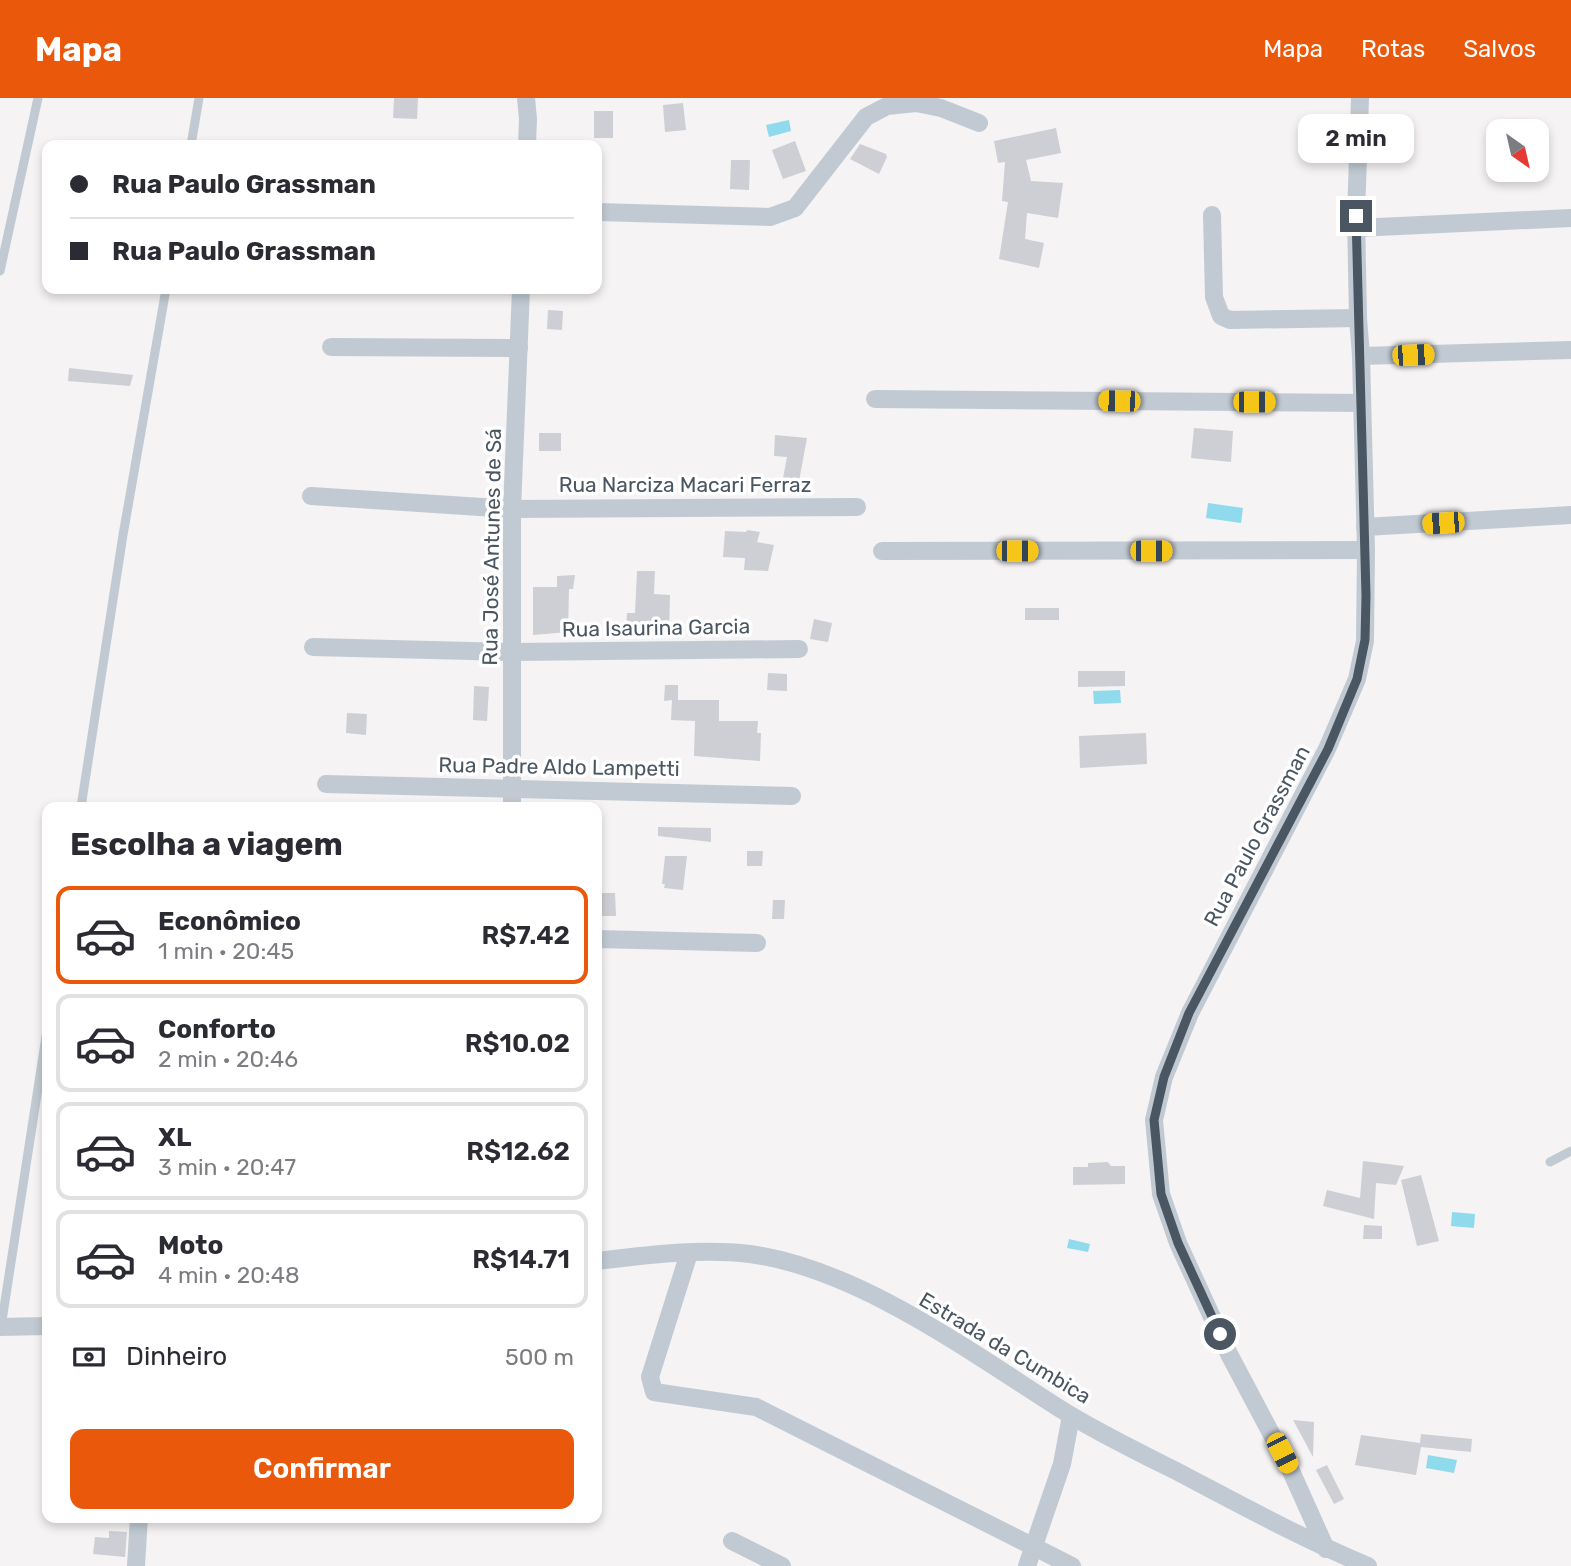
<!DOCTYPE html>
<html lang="pt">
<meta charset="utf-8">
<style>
body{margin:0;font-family:Rubik,sans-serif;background:#f2f2f3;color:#2b2b33;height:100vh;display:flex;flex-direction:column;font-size:26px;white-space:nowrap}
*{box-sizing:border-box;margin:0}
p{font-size:23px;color:#7c7c81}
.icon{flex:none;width:38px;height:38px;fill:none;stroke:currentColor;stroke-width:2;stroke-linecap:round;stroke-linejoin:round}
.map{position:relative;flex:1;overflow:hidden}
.side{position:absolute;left:42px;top:704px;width:560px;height:721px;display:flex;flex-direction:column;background:#fff;border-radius:14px;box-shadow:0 4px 10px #0003}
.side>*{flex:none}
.guide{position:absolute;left:42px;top:42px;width:560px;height:154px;border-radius:14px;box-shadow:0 4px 10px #0003;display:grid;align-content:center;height:154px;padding:0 28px;background:#fff}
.needle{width:46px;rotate:146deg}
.fabs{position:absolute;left:1486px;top:21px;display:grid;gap:14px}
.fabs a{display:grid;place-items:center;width:63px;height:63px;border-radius:14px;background:#fff;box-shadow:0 4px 10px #0003;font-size:35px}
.end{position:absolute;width:32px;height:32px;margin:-16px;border:9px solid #4a5661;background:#fff;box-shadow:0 0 0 4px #fff}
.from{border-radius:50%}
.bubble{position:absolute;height:49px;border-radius:14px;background:#fff;box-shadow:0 4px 10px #0003;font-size:23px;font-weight:600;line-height:49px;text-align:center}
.car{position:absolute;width:21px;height:42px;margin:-21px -10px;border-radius:9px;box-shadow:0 0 5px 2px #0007;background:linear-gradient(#f5c518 24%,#345 0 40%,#f5c518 0 76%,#345 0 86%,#f5c518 0)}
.guide b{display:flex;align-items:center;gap:24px;height:66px;font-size:26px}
.guide b+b{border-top:2px solid #e1e1e2}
.guide i{width:18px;height:18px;background:#2b2b33}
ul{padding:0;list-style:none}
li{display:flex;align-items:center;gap:21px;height:98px;margin:0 14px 10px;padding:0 14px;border:4px solid #e1e1e2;border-radius:14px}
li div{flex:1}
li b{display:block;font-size:26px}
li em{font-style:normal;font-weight:600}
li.active{border-color:#ea580c}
li>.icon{width:63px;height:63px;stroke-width:1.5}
h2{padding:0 28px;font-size:32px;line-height:84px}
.pay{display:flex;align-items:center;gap:18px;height:77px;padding:0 28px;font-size:26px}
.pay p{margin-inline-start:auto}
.cta{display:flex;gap:14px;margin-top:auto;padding:14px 28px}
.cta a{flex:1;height:80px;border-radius:14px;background:#ea580c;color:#fff;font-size:28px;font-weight:600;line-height:80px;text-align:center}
header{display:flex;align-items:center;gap:42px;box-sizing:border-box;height:98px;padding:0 35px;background:#ea580c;color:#fff}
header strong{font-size:33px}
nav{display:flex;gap:38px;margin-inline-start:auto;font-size:24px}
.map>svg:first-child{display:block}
.water{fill:#90daee}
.building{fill:#cdcfd5}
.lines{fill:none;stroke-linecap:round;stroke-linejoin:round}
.service{stroke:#c1cad2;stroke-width:9}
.minor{stroke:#c1cad2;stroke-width:18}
.route{stroke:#4a5661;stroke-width:9}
.labels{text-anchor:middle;stroke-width:7;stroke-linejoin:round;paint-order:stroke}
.street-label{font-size:21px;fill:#4a5661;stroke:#fff}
</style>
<header>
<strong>Mapa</strong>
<nav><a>Mapa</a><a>Rotas</a><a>Salvos</a></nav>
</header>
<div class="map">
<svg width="1571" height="1468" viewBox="0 0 1571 1468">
<rect width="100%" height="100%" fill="#f5f3f3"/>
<!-- water -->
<g class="water">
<polygon points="789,22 791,33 769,39 766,27"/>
<polygon points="1208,405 1243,410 1241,425 1206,420"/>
<polygon points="1120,592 1121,605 1094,606 1093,593"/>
<polygon points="1452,1114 1475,1116 1474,1130 1451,1128"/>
<polygon points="1069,1141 1090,1146 1088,1154 1067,1150"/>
<polygon points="1428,1357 1457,1362 1454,1375 1426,1370"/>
</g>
<!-- building -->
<g class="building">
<polygon points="394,0 418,0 417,21 393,20"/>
<polygon points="683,5 686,32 665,34 663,7"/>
<rect x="594" y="13" width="19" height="27"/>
<polygon points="1056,30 1061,55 1026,62 1031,83 1063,85 1058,120 1027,115 1025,141 1044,145 1039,170 999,161 1008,104 1002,103 1005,64 998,65 994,43"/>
<polygon points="795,43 806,73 783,81 772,52"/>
<polygon points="860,46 886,56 887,59 879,76 850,61"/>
<polygon points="731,62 750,62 749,92 730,91"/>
<polygon points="548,212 563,213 562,232 547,231"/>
<polygon points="69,270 133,277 130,288 68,283"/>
<polygon points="1194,330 1233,333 1231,364 1191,360"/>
<rect x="539" y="335" width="22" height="18"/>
<polygon points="775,337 807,340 799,383 783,380 787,359 774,358"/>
<polygon points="747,432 760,434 757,444 774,447 768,473 744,472 745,460 723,459 725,433 746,434"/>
<polygon points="637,473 655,473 654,496 670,497 669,537 626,535 627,515 635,515"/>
<polygon points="575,477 573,491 569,491 568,534 533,537 533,489 557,489 557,478"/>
<rect x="1025" y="510" width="34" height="12"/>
<polygon points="814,521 832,525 828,544 810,541"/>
<polygon points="1078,573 1125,573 1125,588 1078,589"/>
<polygon points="768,575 787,576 787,593 767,592"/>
<polygon points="665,587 678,587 678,602 719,602 719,623 758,623 757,635 761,635 760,663 694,658 695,623 671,622 672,602 664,603"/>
<polygon points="474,588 489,589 487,623 473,622"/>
<polygon points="347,615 367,616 366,637 346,635"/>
<polygon points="1146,635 1147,666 1080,670 1079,638"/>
<polygon points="658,729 711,730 711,744 658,738"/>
<polygon points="747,753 763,753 762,768 747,768"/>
<polygon points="665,758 687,758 683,792 664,790 665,786 662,786"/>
<polygon points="598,795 615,795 616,818 597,818"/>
<polygon points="773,802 785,802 784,821 772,821"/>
<polygon points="1363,1063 1404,1068 1396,1087 1376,1085 1374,1121 1323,1108 1327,1092 1360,1100"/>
<polygon points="1108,1064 1111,1068 1125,1068 1125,1086 1073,1087 1073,1069 1088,1069 1088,1065"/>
<polygon points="1421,1077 1439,1143 1417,1148 1401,1082"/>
<polygon points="1364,1127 1382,1128 1382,1141 1363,1141"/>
<polygon points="1293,1322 1314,1324 1313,1359"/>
<polygon points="1421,1336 1472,1341 1471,1354 1421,1349 1416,1377 1355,1367 1361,1337 1420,1345"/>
<polygon points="1327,1367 1344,1401 1334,1406 1316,1372"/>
<polygon points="109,1433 127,1434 125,1459 93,1456 95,1439 109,1440"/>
</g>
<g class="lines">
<!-- service -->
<g class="service">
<polyline points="191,47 199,0"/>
<polyline points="0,173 38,0"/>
<polyline points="81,709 123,437 166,191"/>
<polyline points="1550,1064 1571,1053"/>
<polyline points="1,1229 47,932"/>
</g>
<!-- minor -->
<g class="minor">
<polyline points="526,0 528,21 527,47"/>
<polyline points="597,114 770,119 795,110 866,19 887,8 916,5 941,10 979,25"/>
<polyline points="1212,117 1214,199 1221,218 1230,222 1358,220"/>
<polyline points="1357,130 1571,120"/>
<polyline points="331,249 519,250"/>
<polyline points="1361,258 1571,252"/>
<polyline points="875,301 1362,305"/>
<polyline points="311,398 512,411 857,409"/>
<polyline points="1365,429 1571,417"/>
<polyline points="882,453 1366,452"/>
<polyline points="313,549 514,554 799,551"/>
<polyline points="326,686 792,698"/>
<polyline points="512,709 512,411 521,191"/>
<polyline points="597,841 757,845"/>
<polyline points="689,1155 650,1279 654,1294 756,1309 1072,1468"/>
<path d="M597,1163c50,-6 103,-13 153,-7 111,15 227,103 320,161 35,21 72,39 108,57 63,33 125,67 190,94"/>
<polyline points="0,1229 47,1228"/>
<polyline points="732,1443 782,1468"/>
<polyline points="1326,1451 1291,1373 1229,1256 1178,1145 1161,1096 1154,1022 1164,979 1190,915 1327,651 1357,581 1365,543 1366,452 1361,258 1358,220 1356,118 1360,0"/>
<polyline points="136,1468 139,1419"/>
<polyline points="1027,1468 1062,1366 1071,1318"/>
</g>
</g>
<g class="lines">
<!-- route -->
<polyline class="route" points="1220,1236 1178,1145 1161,1096 1154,1022 1164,979 1189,915 1328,651 1357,581 1365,542 1366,498 1356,118"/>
</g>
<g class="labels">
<!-- street labels -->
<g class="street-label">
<text x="685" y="394">Rua Narciza Macari Ferraz</text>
<text transform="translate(492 449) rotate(-89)" y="7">Rua José Antunes de Sá</text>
<text transform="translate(656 530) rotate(-1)" y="7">Rua Isaurina Garcia</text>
<text transform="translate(559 669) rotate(1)" y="7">Rua Padre Aldo Lampetti</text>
<text transform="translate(1257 738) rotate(-62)" y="7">Rua Paulo Grassman</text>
<text transform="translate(1005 1250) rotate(31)" y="7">Estrada da Cumbica</text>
</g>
</g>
</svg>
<div class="fabs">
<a><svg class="needle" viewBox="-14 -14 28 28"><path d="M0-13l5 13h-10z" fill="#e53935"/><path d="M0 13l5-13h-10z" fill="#7c7c81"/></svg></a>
</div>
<i class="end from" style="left:1220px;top:1236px"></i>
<i class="end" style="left:1356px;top:118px"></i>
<div class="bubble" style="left:1298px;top:16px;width:116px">2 min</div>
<i class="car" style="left:1413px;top:257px;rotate:88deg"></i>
<i class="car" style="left:1119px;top:303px;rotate:271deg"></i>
<i class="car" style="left:1254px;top:304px;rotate:90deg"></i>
<i class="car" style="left:1443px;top:425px;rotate:266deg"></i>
<i class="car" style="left:1017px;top:453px;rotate:90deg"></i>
<i class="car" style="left:1151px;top:453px;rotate:90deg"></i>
<i class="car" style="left:1282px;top:1355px;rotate:153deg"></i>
<div class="guide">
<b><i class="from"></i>Rua Paulo Grassman</b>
<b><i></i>Rua Paulo Grassman</b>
</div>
<section class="side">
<h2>Escolha a viagem</h2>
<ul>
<li class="active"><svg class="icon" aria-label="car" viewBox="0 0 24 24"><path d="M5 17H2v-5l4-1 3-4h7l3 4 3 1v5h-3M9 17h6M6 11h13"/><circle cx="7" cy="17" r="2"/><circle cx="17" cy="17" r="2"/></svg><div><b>Econômico</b><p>1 min · 20:45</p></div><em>R$7.42</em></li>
<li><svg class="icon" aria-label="car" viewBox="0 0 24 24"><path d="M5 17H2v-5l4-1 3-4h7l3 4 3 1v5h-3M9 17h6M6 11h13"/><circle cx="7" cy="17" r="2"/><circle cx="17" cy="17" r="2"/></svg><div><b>Conforto</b><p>2 min · 20:46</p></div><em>R$10.02</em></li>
<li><svg class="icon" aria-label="car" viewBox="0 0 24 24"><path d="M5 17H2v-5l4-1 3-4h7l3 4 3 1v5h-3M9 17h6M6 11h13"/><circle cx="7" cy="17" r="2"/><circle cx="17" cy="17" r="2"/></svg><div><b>XL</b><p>3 min · 20:47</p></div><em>R$12.62</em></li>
<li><svg class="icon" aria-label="car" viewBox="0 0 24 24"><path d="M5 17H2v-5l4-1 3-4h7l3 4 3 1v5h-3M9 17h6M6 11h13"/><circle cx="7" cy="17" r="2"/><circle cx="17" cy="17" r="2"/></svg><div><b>Moto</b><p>4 min · 20:48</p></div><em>R$14.71</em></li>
</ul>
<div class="pay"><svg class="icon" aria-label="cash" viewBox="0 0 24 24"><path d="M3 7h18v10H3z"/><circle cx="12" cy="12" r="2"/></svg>Dinheiro<p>500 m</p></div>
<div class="cta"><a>Confirmar</a></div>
</section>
</div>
